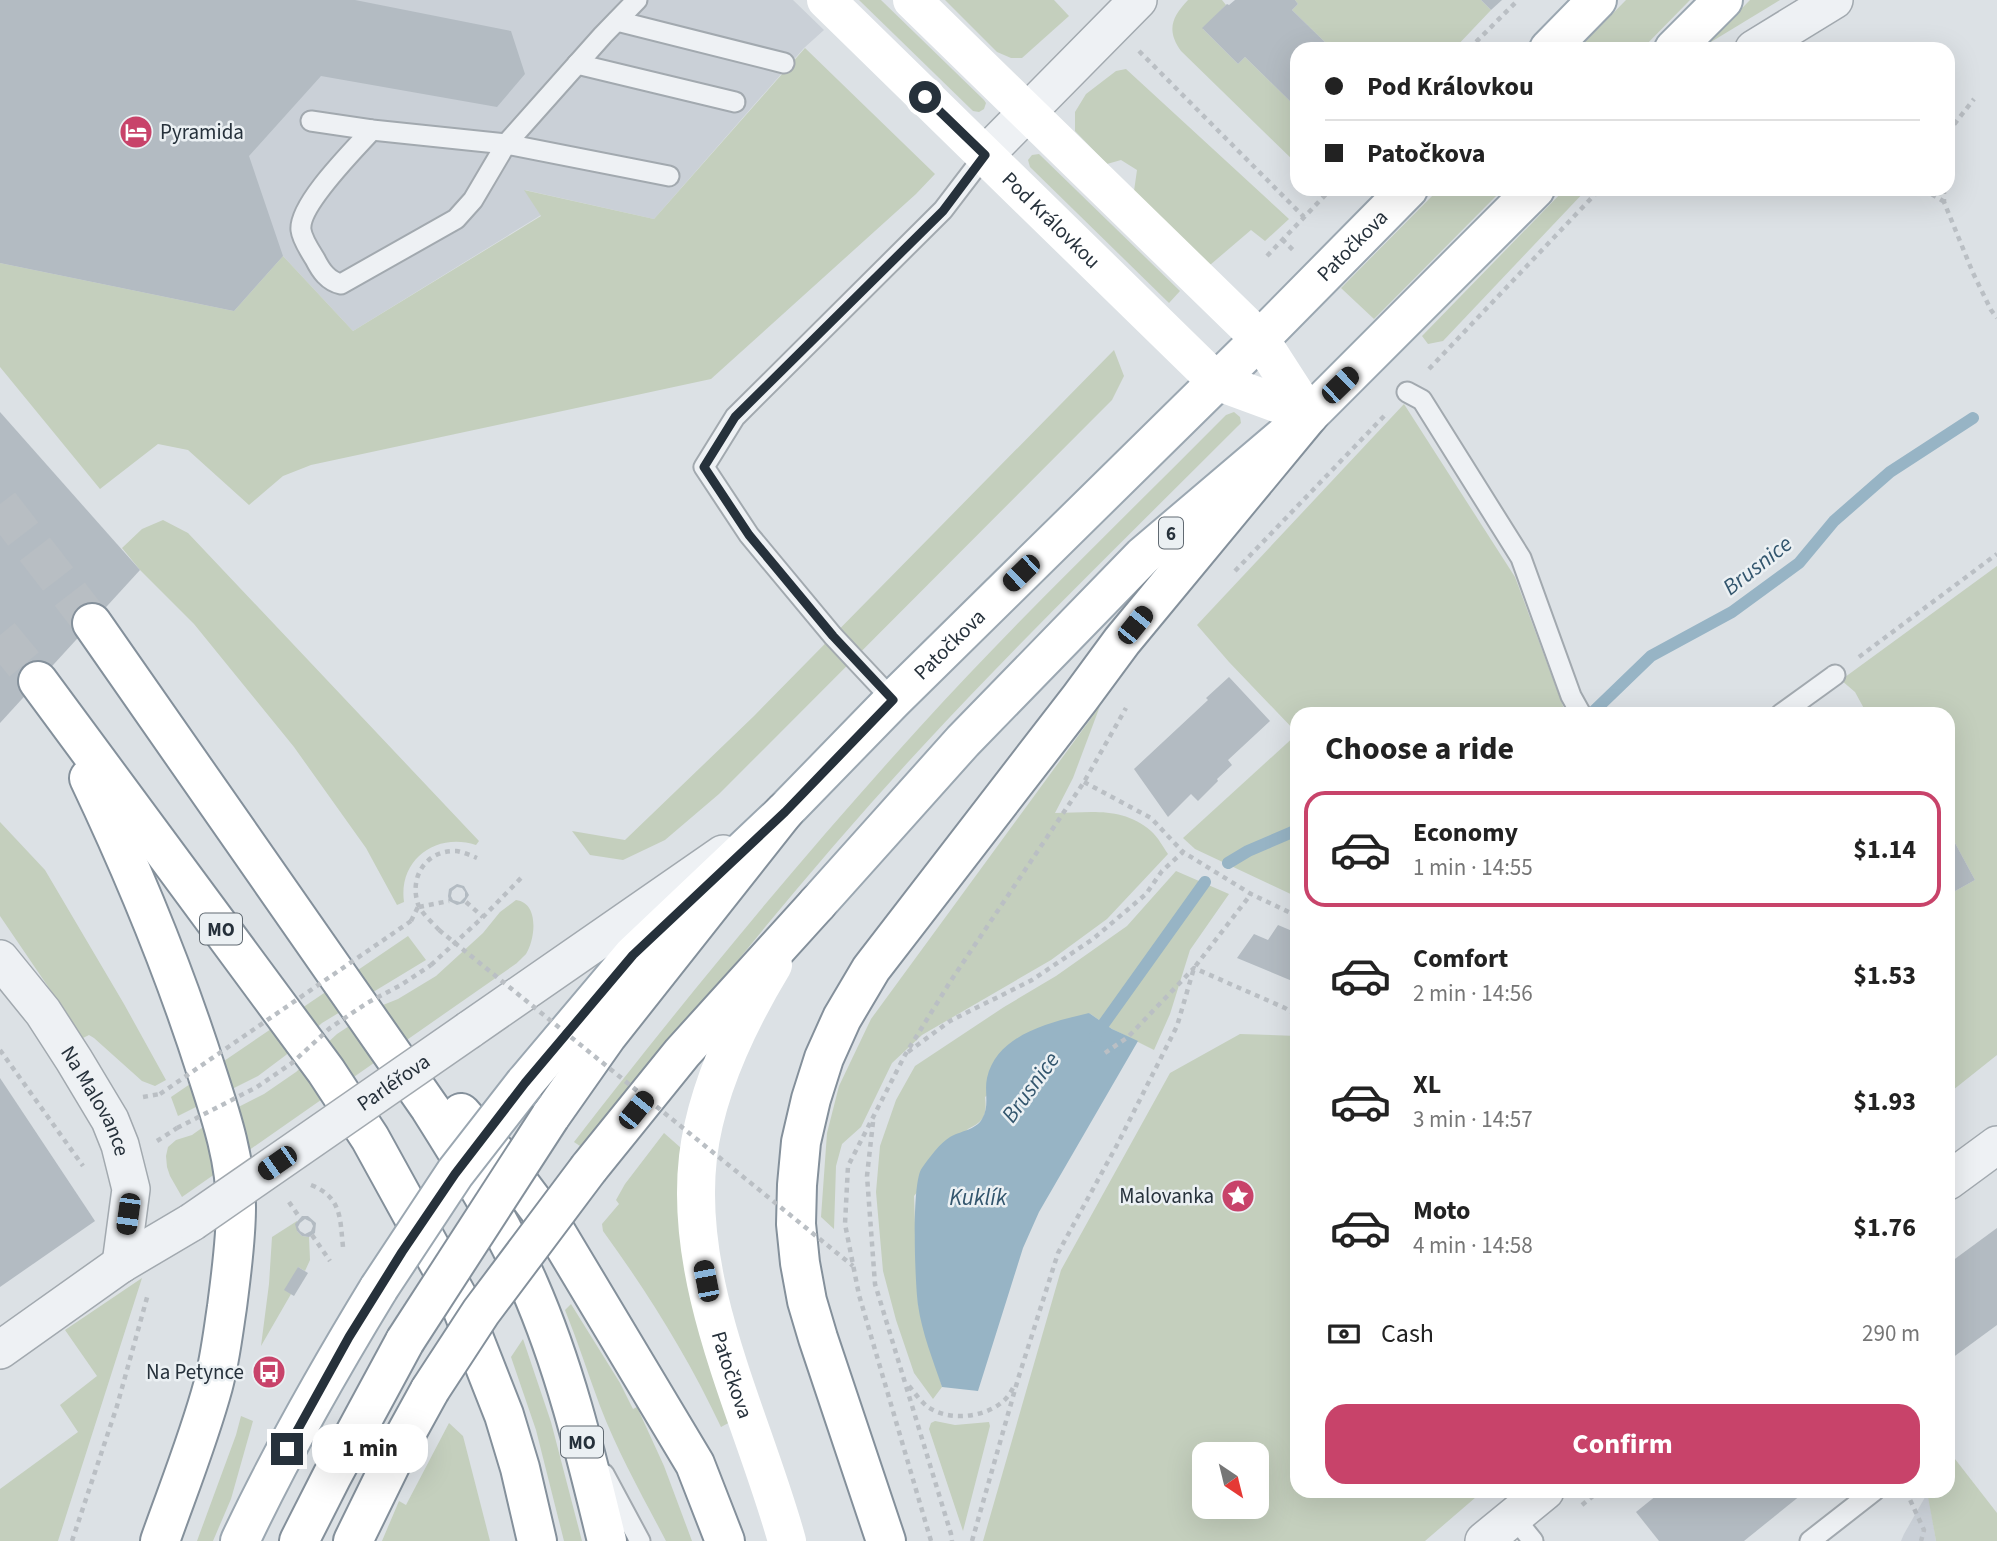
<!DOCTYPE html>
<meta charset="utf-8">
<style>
body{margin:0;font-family:"Source Sans 3",sans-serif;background:#f6f6f6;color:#222;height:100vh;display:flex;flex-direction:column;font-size:26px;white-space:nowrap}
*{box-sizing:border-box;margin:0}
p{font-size:23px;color:#767676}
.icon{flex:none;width:38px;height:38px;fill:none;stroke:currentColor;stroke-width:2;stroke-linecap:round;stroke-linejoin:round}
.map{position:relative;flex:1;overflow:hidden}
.panel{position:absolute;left:1290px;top:707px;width:665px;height:791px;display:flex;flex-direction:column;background:#fff;border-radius:21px;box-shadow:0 7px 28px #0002}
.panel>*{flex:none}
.banner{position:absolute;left:1290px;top:42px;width:665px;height:154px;border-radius:21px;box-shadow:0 7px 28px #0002;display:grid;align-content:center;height:154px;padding:0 35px;background:#fff}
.needle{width:46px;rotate:145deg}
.tools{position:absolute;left:1192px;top:1442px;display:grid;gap:14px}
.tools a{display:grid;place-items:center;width:77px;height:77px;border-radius:14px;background:#fff;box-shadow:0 7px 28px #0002;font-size:35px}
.end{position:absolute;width:32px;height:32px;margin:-16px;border:9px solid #26313b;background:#fff;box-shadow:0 0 0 4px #fff}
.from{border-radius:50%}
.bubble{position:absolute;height:49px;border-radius:21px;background:#fff;box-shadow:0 7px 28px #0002;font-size:23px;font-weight:700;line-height:49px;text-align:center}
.car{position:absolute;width:21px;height:42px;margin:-21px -10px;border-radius:9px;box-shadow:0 0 5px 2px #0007;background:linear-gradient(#222 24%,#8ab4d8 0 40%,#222 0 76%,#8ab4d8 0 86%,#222 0)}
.banner b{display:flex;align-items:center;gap:24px;height:66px;font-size:26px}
.banner b+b{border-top:2px solid #e0e0e0}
.banner i{width:18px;height:18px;background:#222}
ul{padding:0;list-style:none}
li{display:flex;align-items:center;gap:21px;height:116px;margin:0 14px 10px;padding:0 21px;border:4px solid transparent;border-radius:21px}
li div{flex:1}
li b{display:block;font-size:26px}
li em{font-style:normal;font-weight:700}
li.on{border-color:#c8436a}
li>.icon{width:63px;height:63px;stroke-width:1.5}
h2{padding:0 35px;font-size:32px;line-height:84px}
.pay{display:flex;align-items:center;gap:18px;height:77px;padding:0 35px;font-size:26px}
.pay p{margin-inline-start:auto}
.cta{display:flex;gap:14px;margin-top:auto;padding:14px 35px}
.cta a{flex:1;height:80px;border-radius:21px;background:#c8436a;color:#fff;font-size:28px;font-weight:700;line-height:80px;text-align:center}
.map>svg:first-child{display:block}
.built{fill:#cad0d7}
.green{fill:#c4cfbd;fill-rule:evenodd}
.water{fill:#97b4c5}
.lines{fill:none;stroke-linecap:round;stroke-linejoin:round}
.stream{stroke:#97b4c5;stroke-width:12}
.building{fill:#b3bbc2;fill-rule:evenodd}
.trunk-tunnel{stroke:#b8bec3;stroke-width:38;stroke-dasharray:38 19;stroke-linecap:butt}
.service-casing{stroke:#a2a9af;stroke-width:23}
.minor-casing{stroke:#a2a9af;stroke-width:40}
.primary-casing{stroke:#9ba7b1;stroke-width:42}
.trunk-casing{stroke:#84909b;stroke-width:42}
.path{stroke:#babfc4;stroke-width:4.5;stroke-dasharray:5 5;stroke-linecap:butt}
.service{stroke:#eef1f4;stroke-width:19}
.minor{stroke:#eef1f4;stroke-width:37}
.secondary{stroke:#fff;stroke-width:38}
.primary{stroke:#fff;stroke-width:38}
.trunk{stroke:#fff;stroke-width:38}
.minor-bridge-casing{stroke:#a2a9af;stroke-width:40;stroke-linecap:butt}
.primary-bridge-casing{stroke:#9ba7b1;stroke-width:42;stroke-linecap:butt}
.trunk-bridge-casing{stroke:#84909b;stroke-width:42;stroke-linecap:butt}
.path-bridge{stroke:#babfc4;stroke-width:4.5;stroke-dasharray:5 5;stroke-linecap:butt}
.minor-bridge{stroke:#eef1f4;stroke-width:37}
.primary-bridge{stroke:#fff;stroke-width:38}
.trunk-bridge{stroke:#fff;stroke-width:38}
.route{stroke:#26313b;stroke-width:9}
.labels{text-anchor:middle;stroke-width:5;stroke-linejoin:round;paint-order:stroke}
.shield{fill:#ebf0f3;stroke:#616a72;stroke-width:2}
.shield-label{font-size:19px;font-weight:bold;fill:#26313b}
.poi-label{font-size:21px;fill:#26313b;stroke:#ebf0f3;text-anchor:end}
.street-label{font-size:21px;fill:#26313b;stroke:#ebf0f3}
.water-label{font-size:23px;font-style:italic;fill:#32556d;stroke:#ebf0f3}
</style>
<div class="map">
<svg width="1997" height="1541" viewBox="0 0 1997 1541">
<rect width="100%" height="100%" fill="#dce1e5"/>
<!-- built -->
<g class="built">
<polygon points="0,0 793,0 824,30 804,48 654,219 525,190 541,215 353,331 283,256 234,311 0,263"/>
<polygon points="1928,1492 1936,1541 1901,1541 1904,1534"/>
</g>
<!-- green -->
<g class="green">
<polygon points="859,0 881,0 984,100 986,103 984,109 979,112 973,111"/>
<polygon points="945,0 1054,0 1069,16 1022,58 1011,58 997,52"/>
<path d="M1188,0h34l4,5 -23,24 35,35 7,-7 52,51v56l-116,-113c-15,-21 -9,-34 7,-51z"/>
<polygon points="1295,0 1481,0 1491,10 1454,49 1332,49 1292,10 1298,4"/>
<polygon points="1626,0 1690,0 1642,49 1578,49"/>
<polygon points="1750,0 1780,0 1706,45"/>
<polygon points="805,48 935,174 916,194 711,379 311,465 283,476 249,505 188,450 158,444 100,489 0,367 0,263 234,311 283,256 353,331 541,216 524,190 654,219"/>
<polygon points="1126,69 1289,219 1265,241 1251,230 1210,265 1134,191 1137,170 1121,160 1107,164 1075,131 1075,112 1086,94 1116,71"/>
<polygon points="1039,154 1180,291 1169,303 1030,167 1028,160 1032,155"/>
<polygon points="1439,189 1503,189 1374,319 1341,288"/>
<polygon points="1565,189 1587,189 1443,341 1428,344 1422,336"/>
<polygon points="1114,350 1124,376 1112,400 719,794 665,840 623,860 590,855 572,831 625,840 754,716"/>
<polygon points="1404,404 1515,577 1566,714 1297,714 1297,733 1229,662 1197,625"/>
<path d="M1234,412l6,5 1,6 -3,3c-106,106 -214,211 -316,321 -119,128 -227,266 -336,403l-12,-8c110,-142 224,-281 345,-414 98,-108 205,-210 307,-313z"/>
<path d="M163,520l25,13 291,308 -3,4c-39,-13 -78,14 -72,57l-7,3 -31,-57 -72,-101 -100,-123 -54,-54 -18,-22 20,-19z"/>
<polygon points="1997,566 1997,1055 1948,1094 1948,895 1975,880 1948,830 1948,714 1867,714 1855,692 1841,680"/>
<path d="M1100,706l-27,72 -18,35c35,0 67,-7 96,18 7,6 12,16 17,23l-61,65 -56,41 -129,75 -30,28 -31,64 -19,17 -6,22 -2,63 -13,-12 6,-84 12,-47 32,-67z"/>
<polygon points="1297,734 1297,897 1195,849 1183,838"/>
<polygon points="0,822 45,870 124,1004 166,1080 155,1086 142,1081 94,1038 89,1035 83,1038 0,916"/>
<path d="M1176,871l53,23 -39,56 -20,64 -16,36 -42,-21 -23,-16 -104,84c2,18 0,24 -17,32l-54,67 4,108 24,83 -9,12 -19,-26 -18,-53 -13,-49 -7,-79 4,-46 16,-46 19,-34 89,-59 52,-31 71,-50z"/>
<path d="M516,900c24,3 19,40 10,54 -1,1 -8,8 -9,9l-335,234 -12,-21 -3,-9 -1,-11 2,-9 8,-7 16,-5 21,-15 51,-26 32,-22 41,-38 41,-27 20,-8 38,-23 47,-43 17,-21z"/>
<polygon points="408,936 426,960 322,1023 286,1055 258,1076 178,1116 171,1097"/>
<path d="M1240,1034l57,2v455h186l-58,50h-442l78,-271 109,-197zM1256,1454v53h-52v-53z"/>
<path d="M664,1133l17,15 53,272 -13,7c-33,-70 -73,-134 -118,-196l-1,-7 17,-20 -3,-4 9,-16z"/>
<polygon points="297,1221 297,1231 302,1236 309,1237 310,1260 305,1271 298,1267 291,1294 261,1346 269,1284 272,1237"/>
<polygon points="142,1278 58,1541 0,1541 0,1489 78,1432 60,1405 97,1376 65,1330"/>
<path d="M571,1304l49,79 13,26 4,-2 27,59 28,75h-26c-23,-44 -48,-88 -66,-135 -12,-32 -22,-64 -35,-96z"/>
<polygon points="523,1339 551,1422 582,1541 564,1541 536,1430 511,1357"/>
<polygon points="241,1416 253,1421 231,1499 213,1541 197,1541 236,1435"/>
<polygon points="935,1421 955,1425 989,1422 990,1426 963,1531 929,1429 931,1423"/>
<polygon points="449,1423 463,1436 490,1541 382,1541 399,1501 406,1505"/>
<polygon points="1948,1450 1997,1513 1997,1541 1936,1541 1927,1491 1948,1491"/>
</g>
<!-- water -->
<path class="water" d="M1089,1013l23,16 26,12 -99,171 -16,36 -45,143 -36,-4c-9,-27 -20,-54 -24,-82 -3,-21 -7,-123 4,-137 7,-10 18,-25 28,-31 10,-6 26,-7 32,-18 8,-13 2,-27 5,-41 10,-44 64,-56 102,-65z"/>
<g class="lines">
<!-- stream -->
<g class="stream">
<polyline points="1594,711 1651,656 1732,612 1799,563 1834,521 1890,472 1973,418"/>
<polyline points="1228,863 1248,851 1297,830"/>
<polyline points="1095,1036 1205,882"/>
</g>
</g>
<!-- building -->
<g class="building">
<polygon points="0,0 355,0 511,31 525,74 497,107 321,76 249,156 283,256 234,311 0,263"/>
<polygon points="1235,0 1295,0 1298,4 1292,10 1332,49 1297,49 1297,108 1245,57 1238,64 1202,28 1227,4 1229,5"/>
<polygon points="1481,0 1502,0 1491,10"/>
<polygon points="0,412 140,570 0,723"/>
<polygon points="1229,677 1270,721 1228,760 1232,765 1217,779 1218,781 1198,801 1191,794 1168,817 1134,769 1208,700 1206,698"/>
<polygon points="1948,830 1975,880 1948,895"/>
<path d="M457,884l7,2 5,9 -5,8 -7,2 -8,-4 -1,-5 1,-7zM457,887l5,1 3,4v5l-5,5 -7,-2 -2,-4 1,-5z"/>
<polygon points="1278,925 1297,933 1297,983 1237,958 1254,934 1268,940"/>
<polygon points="0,1078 95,1221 0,1287"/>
<path d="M302,1216h6l8,7 -1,10 -6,4 -7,-1 -5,-5 -2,-7zM305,1219l6,3 2,4 -2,5 -6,3 -5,-3 -2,-4 2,-4z"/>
<polygon points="1997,1228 1997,1325 1948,1361 1948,1264"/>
<polygon points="298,1267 308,1273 294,1296 284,1290"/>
<polygon points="1662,1491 1806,1491 1744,1541 1659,1541 1636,1512"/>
</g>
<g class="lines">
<!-- trunk-tunnel -->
<g class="trunk-tunnel">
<polyline points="0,504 92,623"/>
<polyline points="0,635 38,681"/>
</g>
<defs>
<g id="service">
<polyline points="617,21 784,63"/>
<polyline points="577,64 735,102"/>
<polyline points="311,121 372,130 506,144 603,35 637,0"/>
<path d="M372,130c-17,19 -74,75 -71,100 1,9 9,21 14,29 6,12 13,22 26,25l115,-65 17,-19 33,-56 163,32"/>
<polyline points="1407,392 1422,400 1521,558 1571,696 1581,714"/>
<polyline points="893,700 833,636 749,535 704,467 735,417 943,210 985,155"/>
<polyline points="1781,714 1835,675"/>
<polyline points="604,1474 640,1541"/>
<polyline points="1513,1516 1533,1541"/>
<polyline points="1810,1541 1874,1491"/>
</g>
<g id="minor">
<polyline points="1754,49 1834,0"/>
<polyline points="985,155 1138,0"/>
<path id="s1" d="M0,959l43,53 31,48 36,60 10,25 11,44 -10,75"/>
<polyline points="469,1030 723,854"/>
<polyline points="1948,1181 1997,1145"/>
<polyline points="0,1350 121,1264 192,1222"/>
<polyline points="1484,1541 1545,1491"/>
</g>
<g id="primary">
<polyline points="1549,49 1597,0"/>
<polyline points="1674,49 1723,0"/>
<polyline points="817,904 963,741 1143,556 1309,415 1535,189"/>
<path id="s4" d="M525,1083l108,-128 151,-143 109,-112 367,-361 148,-150"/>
<path d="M240,1541c41,-87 89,-171 139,-253"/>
</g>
<g id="trunk">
<path d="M92,623l338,485c36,57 72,115 99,177 36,82 57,170 78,256"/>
<polyline points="38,681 326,1071 370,1138 458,1298 504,1415 520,1468 537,1541"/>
<path d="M89,778c46,97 86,194 118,295 14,43 29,88 29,134 0,34 -5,68 -9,100 -4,26 -7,53 -14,79 -14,52 -35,104 -53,155"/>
<polyline points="461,1113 498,1155 556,1232 695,1464 725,1541"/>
<polyline points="550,1117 607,1036 784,812"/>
<polyline points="589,1168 682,1053 817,904"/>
<polyline points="299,1541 332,1476 405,1341"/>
<polyline points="353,1541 403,1439 430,1390"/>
<polyline points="886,1541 818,1338 807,1301 800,1263 796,1224 797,1185 801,1142 811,1099 824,1058 842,1018 871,969 1080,698 1122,641 1309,415"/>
</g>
</defs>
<!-- service casing -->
<use href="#service" class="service-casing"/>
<!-- minor casing -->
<use href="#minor" class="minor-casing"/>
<!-- primary casing -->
<use href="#primary" class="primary-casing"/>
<!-- trunk casing -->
<use href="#trunk" class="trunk-casing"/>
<!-- path -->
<g class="path">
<polyline points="1469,49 1518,0"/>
<polyline points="1139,51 1304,217"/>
<polyline points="1948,143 1952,127 1974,99"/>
<polyline points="1923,189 1943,201"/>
<polyline points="1944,189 1944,202 1973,273 1991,310 1997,318"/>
<polyline points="1282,239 1294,251"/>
<polyline points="1267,256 1331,189"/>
<polyline points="1429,369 1600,189"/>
<polyline points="1235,571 1387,413"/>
<polyline points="1859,657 1997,554"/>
<polyline points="1084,782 1151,818 1183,852"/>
<polyline points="466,902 483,917"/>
<polyline points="419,907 449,901"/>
<polyline points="411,921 418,907"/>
<path d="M439,930c-7,-8 -18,-17 -21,-26 -9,-27 8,-54 38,-53 7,1 14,4 21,7"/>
<polyline points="431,965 483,917 523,876"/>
<polyline points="0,1050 83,1166"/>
<polyline points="908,1052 950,1021 1032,980 1093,939 1146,894 1162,871 1183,852 1251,894 1297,916"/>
<polyline points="1105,1053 1128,1037 1194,968 1285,1008 1297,1016"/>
<polyline points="143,1097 160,1094"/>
<polyline points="873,1122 867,1176 875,1284 951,1534 952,1541"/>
<polyline points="157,1141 177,1128"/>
<path d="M311,1185c31,12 29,34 32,62"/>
<polyline points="289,1202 300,1218"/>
<polyline points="312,1235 330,1261"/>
<path d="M909,1386c6,7 11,15 19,21 20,14 54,11 73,-4 6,-4 10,-11 13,-17"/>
<polyline points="1906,1491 1924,1530 1921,1541"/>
<polyline points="1582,1505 1599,1491"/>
<polyline points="72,1541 117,1406 148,1294"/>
<polyline points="931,1541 859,1295 845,1224 848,1166 905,1055 950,982 1084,782 1126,708"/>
<polyline points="972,1541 1018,1379 1058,1253 1117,1145 1177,1026 1194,968 1251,894"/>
</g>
<!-- service -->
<use href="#service" class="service"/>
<!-- minor -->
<use href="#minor" class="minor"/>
<!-- secondary -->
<g class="secondary">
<path id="s2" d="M826,0l390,381 93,34"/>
<polyline points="912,0 1260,339 1309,415"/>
<path id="s3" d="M773,965c-35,58 -67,124 -75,192 -15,130 55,261 89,384"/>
</g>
<!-- primary -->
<use href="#primary" class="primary"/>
<!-- trunk -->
<use href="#trunk" class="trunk"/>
<defs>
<g id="minor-bridge">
<path id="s5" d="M192,1222l277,-192"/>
</g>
<polyline id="primary-bridge" points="379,1288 455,1173 525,1083"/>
<g id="trunk-bridge">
<polyline points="405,1341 550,1117"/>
<polyline points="430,1390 481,1312 589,1168"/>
</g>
</defs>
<!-- minor-bridge casing -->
<use href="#minor-bridge" class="minor-bridge-casing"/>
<!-- primary-bridge casing -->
<use href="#primary-bridge" class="primary-bridge-casing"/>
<!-- trunk-bridge casing -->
<use href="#trunk-bridge" class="trunk-bridge-casing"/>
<!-- path-bridge -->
<g class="path-bridge">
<polyline points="439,930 853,1266"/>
<polyline points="160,1094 411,921"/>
<polyline points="177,1128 257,1087 292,1063 330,1028 367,1003 401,985 431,965"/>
</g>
<!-- minor-bridge -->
<use href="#minor-bridge" class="minor-bridge"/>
<!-- primary-bridge -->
<use href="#primary-bridge" class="primary-bridge"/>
<!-- trunk-bridge -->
<use href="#trunk-bridge" class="trunk-bridge"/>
</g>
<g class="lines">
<!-- route -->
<polyline class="route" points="287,1449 349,1337 402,1252 455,1174 525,1083 633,955 785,812 893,700 833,636 749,535 704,467 735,417 943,211 985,155 925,97"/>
</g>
<!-- icons -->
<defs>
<symbol id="hotel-disc" viewBox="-11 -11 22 22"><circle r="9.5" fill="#c8436a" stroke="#ebf0f3"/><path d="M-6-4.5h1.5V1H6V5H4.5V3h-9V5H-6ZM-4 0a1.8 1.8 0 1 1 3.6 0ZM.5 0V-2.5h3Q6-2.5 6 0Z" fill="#fff"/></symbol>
<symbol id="sight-disc" viewBox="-11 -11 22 22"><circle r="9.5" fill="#c8436a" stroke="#ebf0f3"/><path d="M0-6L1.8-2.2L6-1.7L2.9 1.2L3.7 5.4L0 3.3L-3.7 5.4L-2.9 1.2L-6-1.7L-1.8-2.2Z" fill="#fff"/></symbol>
<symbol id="bus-disc" viewBox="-11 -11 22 22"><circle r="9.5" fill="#c8436a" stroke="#ebf0f3"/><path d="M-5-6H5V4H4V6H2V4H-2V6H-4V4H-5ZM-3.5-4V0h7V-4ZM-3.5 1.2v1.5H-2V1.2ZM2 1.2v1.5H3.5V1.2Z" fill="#fff"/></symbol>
</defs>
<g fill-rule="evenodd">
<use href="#hotel-disc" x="117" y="113" width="38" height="38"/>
<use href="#sight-disc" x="1219" y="1177" width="38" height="38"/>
<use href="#bus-disc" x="250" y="1353" width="38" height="38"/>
</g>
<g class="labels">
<!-- shield labels -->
<g class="shield">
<rect x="1159" y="517.5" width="24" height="31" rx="5"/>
<rect x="200" y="913.5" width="42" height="31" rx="5"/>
<rect x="561" y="1426.5" width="42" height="31" rx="5"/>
</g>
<g class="shield-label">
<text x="1171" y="540">6</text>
<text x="221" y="936">MO</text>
<text x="582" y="1449">MO</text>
</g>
<!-- poi labels -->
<g class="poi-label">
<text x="160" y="139" text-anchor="start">Pyramida</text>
<text x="1214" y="1203">Malovanka</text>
<text x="244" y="1379">Na Petynce</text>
</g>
<!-- street labels -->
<g class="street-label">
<text dy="7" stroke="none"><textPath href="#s2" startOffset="315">Pod Královkou</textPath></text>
<text dy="7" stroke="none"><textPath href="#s4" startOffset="1178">Patočkova</textPath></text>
<text dy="7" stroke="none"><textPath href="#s4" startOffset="611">Patočkova</textPath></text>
<text dy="7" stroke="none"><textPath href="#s5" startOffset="245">Parléřova</textPath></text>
<text dy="7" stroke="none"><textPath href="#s1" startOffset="172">Na Malovance</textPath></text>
<text dy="7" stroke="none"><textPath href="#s3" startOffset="430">Patočkova</textPath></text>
</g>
<!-- water labels -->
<g class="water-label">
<text transform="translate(1757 565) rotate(-38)" y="8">Brusnice</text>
<text transform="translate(1030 1087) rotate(-54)" y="8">Brusnice</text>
<text x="978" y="1205">Kuklík</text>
</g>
</g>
</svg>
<div class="tools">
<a><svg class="needle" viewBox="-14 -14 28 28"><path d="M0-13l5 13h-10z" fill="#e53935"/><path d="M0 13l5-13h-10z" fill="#767676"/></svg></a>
</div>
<i class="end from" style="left:925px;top:97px"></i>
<i class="end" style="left:287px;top:1449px"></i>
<div class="bubble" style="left:312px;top:1424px;width:116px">1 min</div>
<i class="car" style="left:1340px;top:385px;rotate:46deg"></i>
<i class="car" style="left:1021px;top:573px;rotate:226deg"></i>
<i class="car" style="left:1135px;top:625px;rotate:39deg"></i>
<i class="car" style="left:636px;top:1110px;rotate:39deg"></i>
<i class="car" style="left:277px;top:1163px;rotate:235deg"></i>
<i class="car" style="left:128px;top:1214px;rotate:188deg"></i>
<i class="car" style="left:706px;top:1281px;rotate:349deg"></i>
<div class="banner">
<b><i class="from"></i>Pod Královkou</b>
<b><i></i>Patočkova</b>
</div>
<section class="panel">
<h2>Choose a ride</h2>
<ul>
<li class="on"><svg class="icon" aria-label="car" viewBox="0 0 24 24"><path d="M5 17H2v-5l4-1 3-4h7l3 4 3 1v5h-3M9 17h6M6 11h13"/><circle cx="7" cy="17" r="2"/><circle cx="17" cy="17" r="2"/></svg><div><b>Economy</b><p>1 min · 14:55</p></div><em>$1.14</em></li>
<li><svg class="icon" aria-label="car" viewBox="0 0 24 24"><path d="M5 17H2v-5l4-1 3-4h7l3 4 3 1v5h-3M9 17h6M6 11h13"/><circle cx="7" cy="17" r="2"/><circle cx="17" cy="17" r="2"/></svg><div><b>Comfort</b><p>2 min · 14:56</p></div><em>$1.53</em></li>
<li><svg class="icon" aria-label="car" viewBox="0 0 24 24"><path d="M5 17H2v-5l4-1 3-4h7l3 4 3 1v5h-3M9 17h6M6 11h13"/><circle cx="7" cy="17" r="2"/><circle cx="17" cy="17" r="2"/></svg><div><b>XL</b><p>3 min · 14:57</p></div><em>$1.93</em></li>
<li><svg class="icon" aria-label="car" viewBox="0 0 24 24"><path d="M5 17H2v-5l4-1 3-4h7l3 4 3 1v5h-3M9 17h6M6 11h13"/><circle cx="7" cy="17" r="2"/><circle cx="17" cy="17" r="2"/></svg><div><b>Moto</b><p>4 min · 14:58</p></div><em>$1.76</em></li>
</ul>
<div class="pay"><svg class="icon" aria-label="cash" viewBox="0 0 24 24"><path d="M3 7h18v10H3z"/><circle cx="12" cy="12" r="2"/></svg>Cash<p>290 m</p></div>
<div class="cta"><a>Confirm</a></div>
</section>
</div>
